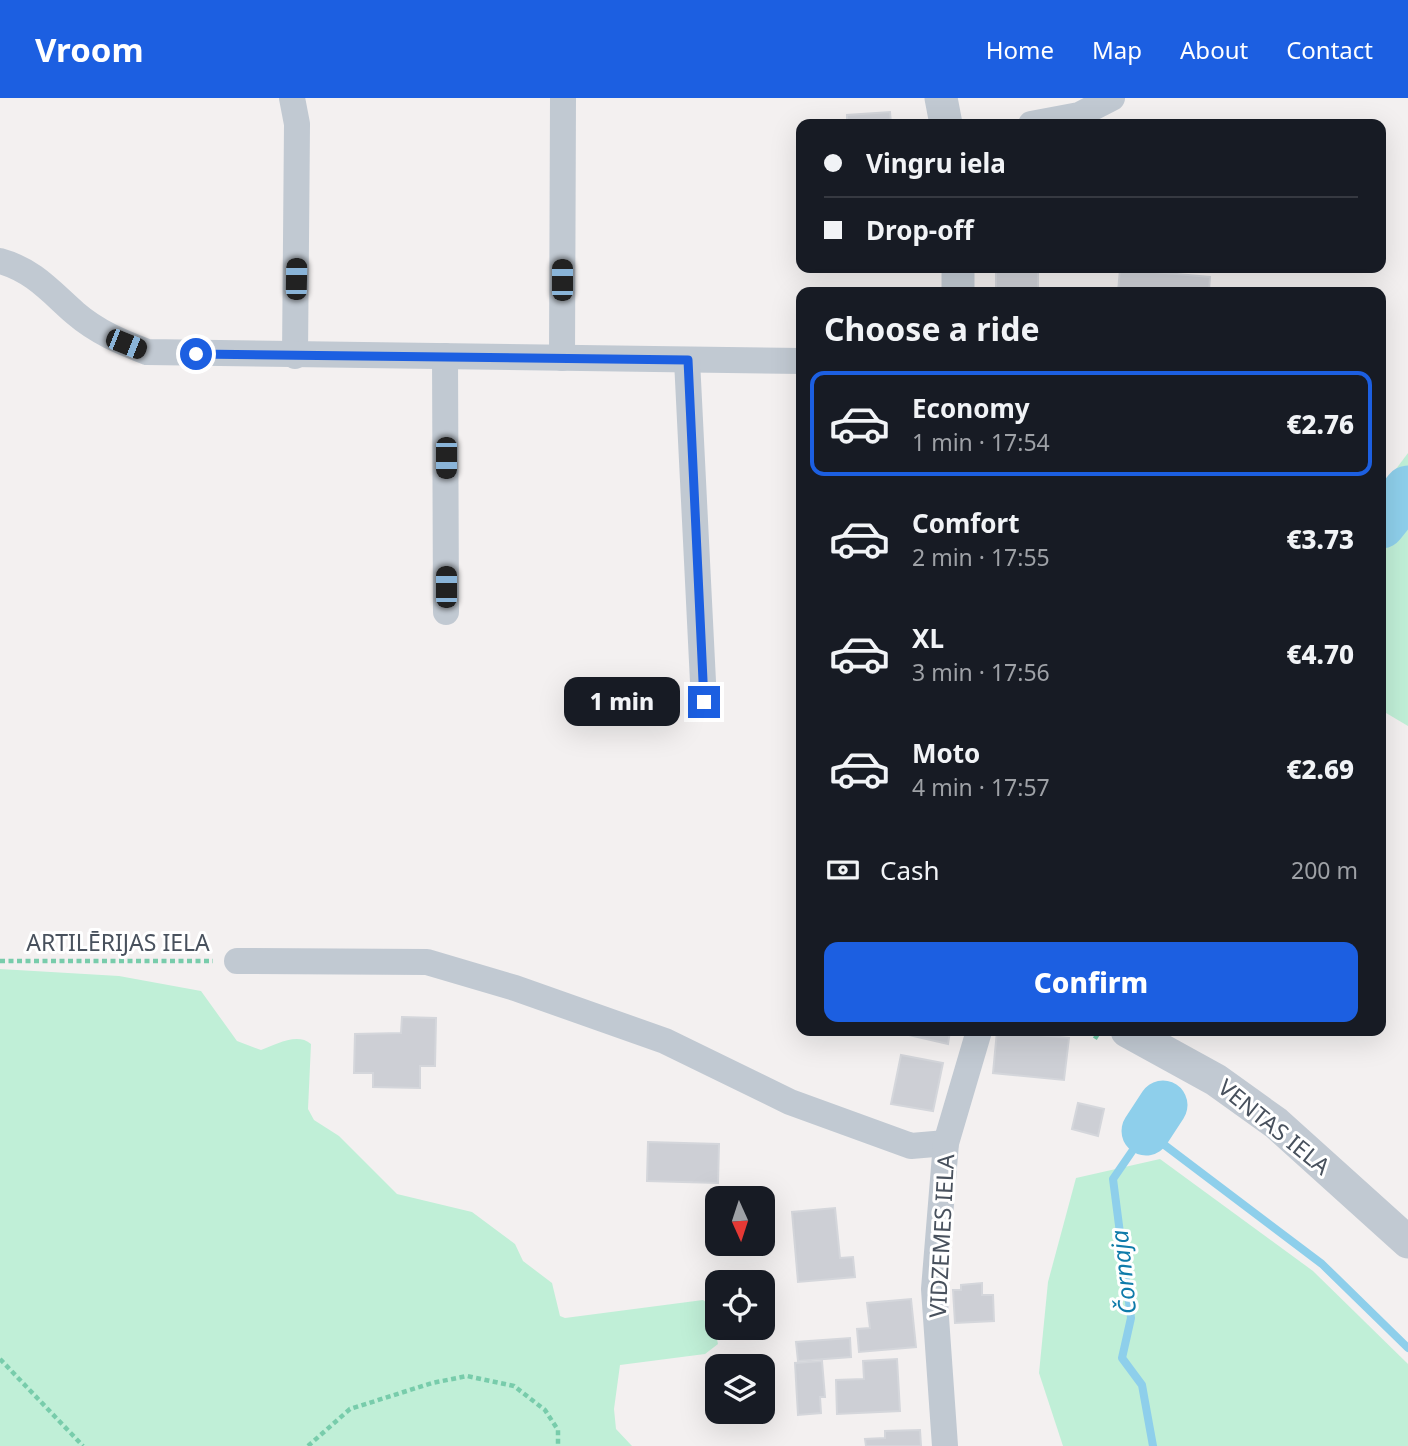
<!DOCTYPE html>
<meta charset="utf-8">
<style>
body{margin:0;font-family:"Noto Sans",sans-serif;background:#20242c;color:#f1f3f6;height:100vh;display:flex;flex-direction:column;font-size:26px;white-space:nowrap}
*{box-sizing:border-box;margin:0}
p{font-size:23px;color:#9ea1a6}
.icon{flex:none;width:38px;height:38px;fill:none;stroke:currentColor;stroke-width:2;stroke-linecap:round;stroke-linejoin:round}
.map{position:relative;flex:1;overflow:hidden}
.side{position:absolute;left:796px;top:189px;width:590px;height:749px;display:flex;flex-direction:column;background:#171b24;border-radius:14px;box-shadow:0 7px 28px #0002}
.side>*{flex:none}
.hud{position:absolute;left:796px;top:21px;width:590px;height:154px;border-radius:14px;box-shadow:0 7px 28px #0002;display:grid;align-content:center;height:154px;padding:0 28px;background:#171b24}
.needle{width:46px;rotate:177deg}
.tools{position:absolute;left:705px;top:1088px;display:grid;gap:14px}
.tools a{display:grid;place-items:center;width:70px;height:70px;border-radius:14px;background:#171b24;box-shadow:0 7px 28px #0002;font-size:35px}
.end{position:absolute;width:32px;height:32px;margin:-16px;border:9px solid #1c5fe1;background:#fff;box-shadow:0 0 0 4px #fff}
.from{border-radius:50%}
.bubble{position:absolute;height:49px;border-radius:14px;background:#171b24;box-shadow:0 7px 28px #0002;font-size:23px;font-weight:800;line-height:49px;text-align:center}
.car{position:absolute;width:21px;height:42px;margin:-21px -10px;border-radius:9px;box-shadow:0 0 5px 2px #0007;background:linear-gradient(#222 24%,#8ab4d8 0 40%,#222 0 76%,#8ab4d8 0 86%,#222 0)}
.hud b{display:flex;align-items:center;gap:24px;height:66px;font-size:26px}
.hud b+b{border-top:2px solid #363941}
.hud i{width:18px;height:18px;background:#f1f3f6}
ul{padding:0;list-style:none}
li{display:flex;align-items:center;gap:21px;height:105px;margin:0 14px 10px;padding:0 14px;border:4px solid transparent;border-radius:14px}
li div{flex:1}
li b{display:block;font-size:26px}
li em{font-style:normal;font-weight:800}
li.active{border-color:#1c5fe1}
li>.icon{width:63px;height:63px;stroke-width:1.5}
h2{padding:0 28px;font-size:32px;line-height:84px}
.pay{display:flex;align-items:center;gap:18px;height:77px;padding:0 28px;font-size:26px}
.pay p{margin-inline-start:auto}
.cta{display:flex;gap:14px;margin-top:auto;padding:14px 28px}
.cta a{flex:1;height:80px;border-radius:14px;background:#1c5fe1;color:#fff;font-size:28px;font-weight:800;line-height:80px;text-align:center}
header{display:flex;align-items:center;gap:42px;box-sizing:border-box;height:98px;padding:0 35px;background:#1c5fe1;color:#fff}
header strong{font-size:33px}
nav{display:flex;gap:38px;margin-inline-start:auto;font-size:24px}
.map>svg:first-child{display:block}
.green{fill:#c0efd7}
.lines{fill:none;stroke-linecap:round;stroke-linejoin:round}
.stream{stroke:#8ecfeb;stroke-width:8}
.river{stroke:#8ecfeb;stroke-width:49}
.building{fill:#cdcfd5;stroke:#d4d6db;stroke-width:2}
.path{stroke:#78ccab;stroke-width:4.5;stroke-dasharray:5 3.5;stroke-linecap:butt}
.minor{stroke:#c1c9d2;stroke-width:26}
.tertiary{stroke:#c1c9d2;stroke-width:33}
.route{stroke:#1c5fe1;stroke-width:9}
.labels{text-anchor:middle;stroke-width:6;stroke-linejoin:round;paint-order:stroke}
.street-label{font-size:23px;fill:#48515d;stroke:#fff}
.water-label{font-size:24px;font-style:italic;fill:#0f7baa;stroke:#fff}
</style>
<header>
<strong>Vroom</strong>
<nav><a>Home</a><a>Map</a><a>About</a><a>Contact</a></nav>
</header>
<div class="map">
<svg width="1408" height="1348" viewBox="0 0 1408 1348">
<rect width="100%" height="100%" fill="#f3f0f0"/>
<!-- green -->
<g class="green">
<polygon points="1408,355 1408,628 1381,612 1381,391"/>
<path d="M0,871l119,7 82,15 36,50 24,9c14,-5 36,-18 50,-6l-3,65 6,11 25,16 58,58 75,18 43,32 8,17 29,22 8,33 5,2 138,-18 6,4 9,40 -13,10 -85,11 -6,44 2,20 16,17h-632z"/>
<polygon points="1160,1061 1313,1173 1408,1266 1408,1348 1063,1348 1039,1275 1048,1184 1076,1080"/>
</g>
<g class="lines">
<!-- stream -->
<polyline class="stream" points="1153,1348 1142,1287 1122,1260 1131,1220 1113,1081 1146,1033 1322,1166 1408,1250"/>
<!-- river -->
<g class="river">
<polyline points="1381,426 1408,392"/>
<polyline points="1146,1033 1163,1007"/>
</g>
</g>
<!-- building -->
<g class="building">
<polygon points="890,14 891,26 847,26 847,17"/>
<rect x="996" y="170" width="42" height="24"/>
<polygon points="1120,171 1210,179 1209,194 1118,194"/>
<polygon points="402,919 436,920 435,968 420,968 420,990 373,989 373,975 354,975 355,936 401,935"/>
<polygon points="910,933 950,933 948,946 909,937"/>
<polygon points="997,933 1069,940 1064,982 993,975"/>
<polygon points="901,957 943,965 933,1013 891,1006"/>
<polygon points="1078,1005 1104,1011 1098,1038 1072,1031"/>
<polygon points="648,1044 719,1046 718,1085 647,1083"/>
<polygon points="835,1110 840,1160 853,1159 855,1179 798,1184 792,1114"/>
<polygon points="982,1185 982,1197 993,1197 994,1223 955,1225 953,1192 961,1192 961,1187"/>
<polygon points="911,1201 916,1249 859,1254 857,1231 870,1230 867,1205"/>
<polygon points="850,1240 851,1259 798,1263 796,1244"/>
<polygon points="897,1261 900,1313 837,1316 836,1282 864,1281 863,1263"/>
<polygon points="822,1263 825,1299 820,1299 821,1315 798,1317 795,1265"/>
<polygon points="920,1332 921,1348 866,1348 865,1341 885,1340 885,1333"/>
</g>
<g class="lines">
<!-- path -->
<g class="path">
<polyline points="0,863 213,863"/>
<polyline points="1087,933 1098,940"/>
<polyline points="0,1261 83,1348"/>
<polyline points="308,1348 350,1311 432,1285 467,1278 514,1288 545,1312 558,1332 558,1348"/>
</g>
<!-- minor -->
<g class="minor">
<polyline points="292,0 297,26 295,258"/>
<polyline points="1031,26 1079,17 1112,0"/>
<path d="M0,163c33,9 51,31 75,52 22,19 46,29 72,39l655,9"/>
<polyline points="445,258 446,514"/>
<polyline points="562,260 563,0"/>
<polyline points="687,262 704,604"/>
<polyline points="237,863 427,864 515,890 665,943 790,1004 911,1048 946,1045"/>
<polyline points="945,1348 934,1191 946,1045 979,933"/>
</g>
<!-- tertiary -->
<g class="tertiary">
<polyline points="941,0 946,26"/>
<polyline points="958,170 958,194"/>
<polyline points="1127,933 1216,982 1276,1025 1408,1144"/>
</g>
</g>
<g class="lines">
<!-- route -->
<polyline class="route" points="196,256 688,262 704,604"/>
</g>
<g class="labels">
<!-- street labels -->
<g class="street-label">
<text x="118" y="853">ARTILĒRIJAS IELA</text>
<text transform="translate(1274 1029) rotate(39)" y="8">VENTAS IELA</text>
<text transform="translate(942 1138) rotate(-87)" y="8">VIDZEMES IELA</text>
</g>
<!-- water labels -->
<g class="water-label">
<text transform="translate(1124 1174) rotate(-96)" y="8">Čornaja</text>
</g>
</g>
</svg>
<div class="tools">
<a><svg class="needle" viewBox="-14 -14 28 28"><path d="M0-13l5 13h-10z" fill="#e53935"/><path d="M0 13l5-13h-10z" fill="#9ea1a6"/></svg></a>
<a><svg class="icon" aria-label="locate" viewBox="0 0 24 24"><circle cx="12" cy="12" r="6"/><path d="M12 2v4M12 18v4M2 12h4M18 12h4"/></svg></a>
<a><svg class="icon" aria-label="layers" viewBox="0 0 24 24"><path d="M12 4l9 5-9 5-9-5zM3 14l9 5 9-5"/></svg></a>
</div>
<i class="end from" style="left:196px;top:256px"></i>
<i class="end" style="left:704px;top:604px"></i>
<div class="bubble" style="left:564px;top:579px;width:116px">1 min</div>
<i class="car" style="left:296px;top:181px;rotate:1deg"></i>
<i class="car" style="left:562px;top:182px;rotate:0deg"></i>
<i class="car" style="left:126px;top:246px;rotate:112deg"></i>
<i class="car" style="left:446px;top:360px;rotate:180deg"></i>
<i class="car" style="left:446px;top:489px;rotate:0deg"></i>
<div class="hud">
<b><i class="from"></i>Vingru iela</b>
<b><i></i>Drop-off</b>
</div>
<section class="side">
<h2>Choose a ride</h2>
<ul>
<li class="active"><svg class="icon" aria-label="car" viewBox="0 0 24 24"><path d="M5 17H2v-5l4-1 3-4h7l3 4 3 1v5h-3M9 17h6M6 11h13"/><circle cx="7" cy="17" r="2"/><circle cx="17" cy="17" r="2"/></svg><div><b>Economy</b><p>1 min · 17:54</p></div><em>€2.76</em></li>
<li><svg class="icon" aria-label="car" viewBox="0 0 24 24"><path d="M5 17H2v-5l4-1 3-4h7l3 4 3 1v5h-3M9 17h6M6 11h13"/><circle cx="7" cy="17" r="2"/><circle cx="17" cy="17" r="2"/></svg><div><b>Comfort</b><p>2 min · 17:55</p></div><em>€3.73</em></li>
<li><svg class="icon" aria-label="car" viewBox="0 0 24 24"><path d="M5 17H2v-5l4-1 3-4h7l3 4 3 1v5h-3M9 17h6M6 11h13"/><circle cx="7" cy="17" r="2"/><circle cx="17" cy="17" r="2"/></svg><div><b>XL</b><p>3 min · 17:56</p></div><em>€4.70</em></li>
<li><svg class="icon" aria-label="car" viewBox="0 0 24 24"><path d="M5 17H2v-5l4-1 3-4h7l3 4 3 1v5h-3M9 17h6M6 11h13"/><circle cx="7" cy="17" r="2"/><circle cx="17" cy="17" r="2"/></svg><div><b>Moto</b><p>4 min · 17:57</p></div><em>€2.69</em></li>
</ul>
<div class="pay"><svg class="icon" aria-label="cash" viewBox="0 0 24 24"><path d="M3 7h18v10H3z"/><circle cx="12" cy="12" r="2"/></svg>Cash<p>200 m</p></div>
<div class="cta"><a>Confirm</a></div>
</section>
</div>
